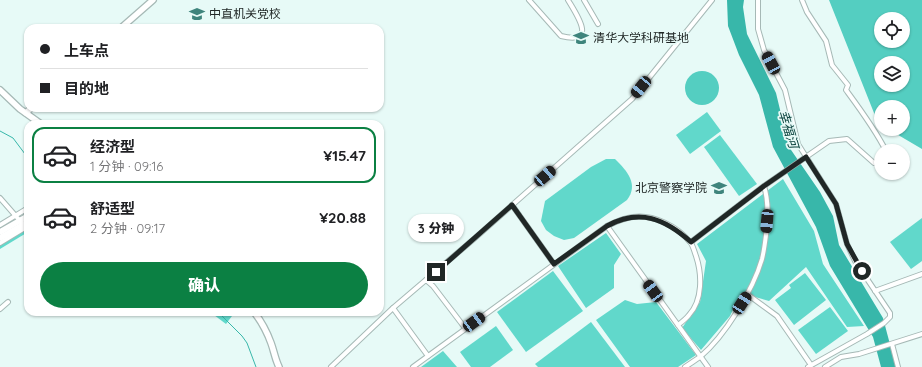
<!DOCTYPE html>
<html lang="zh">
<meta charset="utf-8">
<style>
body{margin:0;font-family:Quicksand,"Noto Sans SC",sans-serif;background:#f2f2f2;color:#202124;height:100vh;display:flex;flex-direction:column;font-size:15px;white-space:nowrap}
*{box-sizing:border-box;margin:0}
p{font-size:13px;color:#757577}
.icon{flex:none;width:22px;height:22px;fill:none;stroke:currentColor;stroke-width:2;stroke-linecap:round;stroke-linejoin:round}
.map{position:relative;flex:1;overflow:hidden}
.drawer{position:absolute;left:24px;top:120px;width:360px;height:196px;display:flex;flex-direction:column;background:#fff;border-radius:12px;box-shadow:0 1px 3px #0004}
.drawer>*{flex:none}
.banner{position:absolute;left:24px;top:24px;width:360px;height:88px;border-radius:12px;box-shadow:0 1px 3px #0004;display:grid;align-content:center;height:88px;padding:0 16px;background:#fff}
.tools{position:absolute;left:874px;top:12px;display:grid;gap:8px}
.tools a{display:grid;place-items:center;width:36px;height:36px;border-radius:50%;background:#fff;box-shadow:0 1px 3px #0004;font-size:20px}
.end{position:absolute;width:18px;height:18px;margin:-9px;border:5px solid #202726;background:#fff;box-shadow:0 0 0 2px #fff}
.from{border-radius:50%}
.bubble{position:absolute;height:28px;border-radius:14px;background:#fff;box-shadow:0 1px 3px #0004;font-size:13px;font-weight:800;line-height:28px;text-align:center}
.car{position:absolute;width:12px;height:24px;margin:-12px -6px;border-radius:5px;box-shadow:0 0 3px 1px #0007;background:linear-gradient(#222 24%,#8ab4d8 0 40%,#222 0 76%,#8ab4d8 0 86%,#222 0)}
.banner b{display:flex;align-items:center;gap:14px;height:38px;font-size:15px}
.banner b+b{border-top:1px solid #e0e0e0}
.banner i{width:10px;height:10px;background:#202124}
ul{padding:7px 0 0;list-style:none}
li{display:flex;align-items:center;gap:12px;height:56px;margin:0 8px 6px;padding:0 8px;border:2px solid transparent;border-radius:12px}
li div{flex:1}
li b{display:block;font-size:15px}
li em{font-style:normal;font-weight:800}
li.selected{border-color:#0b8043}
li>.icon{width:36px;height:36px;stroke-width:1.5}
.cta{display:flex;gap:8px;margin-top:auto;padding:8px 16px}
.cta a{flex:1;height:46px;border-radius:24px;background:#0b8043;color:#fff;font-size:16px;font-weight:800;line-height:46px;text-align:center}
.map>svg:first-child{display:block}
.green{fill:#61d8cb}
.forest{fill:#54cec1;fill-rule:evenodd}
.water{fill:#38b7aa}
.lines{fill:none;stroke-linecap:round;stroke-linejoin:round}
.stream{stroke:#38b7aa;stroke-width:1}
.street-casing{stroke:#a6b9b6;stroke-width:6}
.secondary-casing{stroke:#a6b9b6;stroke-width:8}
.street{stroke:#fff;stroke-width:4}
.secondary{stroke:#fff;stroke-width:5.5}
.route{stroke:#202726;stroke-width:5}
.labels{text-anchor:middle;stroke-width:3.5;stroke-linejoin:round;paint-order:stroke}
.poi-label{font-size:12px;fill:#202726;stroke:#e7faf7;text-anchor:start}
.water-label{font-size:13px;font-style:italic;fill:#09423c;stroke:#e7faf7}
</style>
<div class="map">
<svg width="922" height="367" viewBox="0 0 922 367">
<rect width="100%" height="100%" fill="#e7faf7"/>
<!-- green -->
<g class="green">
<polygon points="707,112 721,131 690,154 676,135"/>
<polygon points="720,135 757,184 739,196 704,147"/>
<path d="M606,159h9c12,12 24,25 12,41l-53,38 -10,2 -10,-4 -8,-6 -5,-9 4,-20 46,-34z"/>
<polygon points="783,179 814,231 823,264 864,326 847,327 806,267 769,301 741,293 730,316 701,350 682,328 700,302 706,261 697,244"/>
<polygon points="922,218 922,261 911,269 890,242"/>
<polygon points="28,227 28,232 0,249 0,244"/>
<polygon points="606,233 621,254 614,265 614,288 586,308 558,266"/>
<polygon points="553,271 583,311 526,352 497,312"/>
<polygon points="805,273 826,300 794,325 775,300 791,288 789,285"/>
<polygon points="625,300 637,304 656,302 696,355 678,367 630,367 596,320"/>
<polygon points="830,307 848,331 816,354 798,330"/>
<polygon points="210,312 235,312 226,324"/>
<polygon points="591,322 625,367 538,367 535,364"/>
<polygon points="496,326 513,350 490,367 471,367 460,352"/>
<polygon points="443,351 457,367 421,367"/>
</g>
<!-- forest -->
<g class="forest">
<path d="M829,0h93v149l-34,-20h15v-22h-22v18l-3,-2zM881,19h22v22h-22zM881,63h22v22h-22z"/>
<circle cx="702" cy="88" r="17"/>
</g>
<!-- water -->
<polygon class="water" points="727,0 744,0 743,7 747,34 776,93 789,147 820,192 833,216 839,245 883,318 896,367 881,367 873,337 830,266 816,227 773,147 759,95 739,55 728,26"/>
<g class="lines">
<!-- stream -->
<g class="stream">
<polyline points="0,131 13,138 28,158"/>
<polyline points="218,312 242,336 247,343 256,367"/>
</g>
<defs>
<g id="street">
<path d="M529,0l32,36c37,9 16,-21 7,-36"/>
<polyline points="584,0 598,24"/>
<polyline points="758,0 758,29 764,50 785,90 798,144 836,204 847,244 855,261 890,313 890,317 884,323 867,334 808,367"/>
<path d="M802,0l5,12 19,29 6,24 16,20 -2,5c14,19 29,39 40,61"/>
<polyline points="0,198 21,222"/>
<polyline points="512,205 554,264"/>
<polyline points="0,225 28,208"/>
<polyline points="607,226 708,367"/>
<polyline points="691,242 764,186 829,141 847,139 874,163 881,161"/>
<polyline points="0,243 28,226"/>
<polyline points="426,280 433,286 465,328"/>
<polyline points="875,291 922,274"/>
<polyline points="747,294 777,316 811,365"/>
<polyline points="393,308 428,356"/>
<polyline points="0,309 8,302"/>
<polyline points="892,344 898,367"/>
<polyline points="331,367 393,308 475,238 632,99 712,0"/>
<path d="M413,367l194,-141c8,-4 16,-8 26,-9 20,-3 44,9 57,25 3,3 4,9 6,14 6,18 7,44 -7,59 -3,4 -7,7 -11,10"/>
<path d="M685,367c5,-3 10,-7 15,-10 25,-21 53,-67 62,-98 2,-8 3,-16 4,-24 2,-17 3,-33 -2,-49"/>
<polyline points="825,367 841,357 859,354 922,334"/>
</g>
<g id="secondary">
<polyline points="121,28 153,0"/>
<polyline points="0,90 20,109 41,124"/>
<polyline points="26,113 31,108"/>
<polyline points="0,232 28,216"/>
<polyline points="0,238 28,222"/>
<path d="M254,312c7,9 13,20 17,31 3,8 4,16 8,24"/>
</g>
</defs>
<!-- street casing -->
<use href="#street" class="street-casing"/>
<!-- secondary casing -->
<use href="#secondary" class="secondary-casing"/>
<!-- street -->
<use href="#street" class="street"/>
<!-- secondary -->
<use href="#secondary" class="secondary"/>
</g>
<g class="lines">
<!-- route -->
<path class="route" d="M436,272l76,-67 42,59 53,-38c33,-18 58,-7 84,16l73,-56 42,-29 30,47 11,40 15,27"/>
</g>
<!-- icons -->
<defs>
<symbol id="university-bare" viewBox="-9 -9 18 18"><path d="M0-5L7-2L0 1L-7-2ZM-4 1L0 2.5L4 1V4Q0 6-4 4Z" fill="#3e847c" stroke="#e7faf7" stroke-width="2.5" paint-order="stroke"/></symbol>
</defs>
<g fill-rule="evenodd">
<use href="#university-bare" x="186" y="3" width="22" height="22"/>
<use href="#university-bare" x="570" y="27" width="22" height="22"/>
<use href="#university-bare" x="708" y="177" width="22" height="22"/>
</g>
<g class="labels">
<!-- poi labels -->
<g class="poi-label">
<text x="209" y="18">中直机关党校</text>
<text x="593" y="42">清华大学科研基地</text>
<text x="707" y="192" text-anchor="end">北京警察学院</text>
</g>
<!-- water labels -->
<g class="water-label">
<text transform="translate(789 129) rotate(73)" y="5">幸福河</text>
</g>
</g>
</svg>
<div class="tools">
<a><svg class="icon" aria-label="locate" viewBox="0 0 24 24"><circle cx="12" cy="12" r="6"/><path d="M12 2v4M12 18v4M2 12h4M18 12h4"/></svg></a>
<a><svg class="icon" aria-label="layers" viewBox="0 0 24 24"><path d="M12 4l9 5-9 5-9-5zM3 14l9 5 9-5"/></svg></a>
<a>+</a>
<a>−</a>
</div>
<i class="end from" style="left:862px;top:271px"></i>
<i class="end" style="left:436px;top:272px"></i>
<div class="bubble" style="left:408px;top:214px;width:56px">3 分钟</div>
<i class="car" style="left:771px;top:63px;rotate:332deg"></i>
<i class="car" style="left:641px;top:87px;rotate:219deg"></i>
<i class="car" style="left:545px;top:176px;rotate:49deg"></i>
<i class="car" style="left:767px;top:221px;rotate:185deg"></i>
<i class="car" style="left:653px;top:291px;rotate:324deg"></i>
<i class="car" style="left:742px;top:303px;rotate:33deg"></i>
<i class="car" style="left:474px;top:322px;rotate:54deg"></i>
<div class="banner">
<b><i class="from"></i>上车点</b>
<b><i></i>目的地</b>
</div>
<section class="drawer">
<ul>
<li class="selected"><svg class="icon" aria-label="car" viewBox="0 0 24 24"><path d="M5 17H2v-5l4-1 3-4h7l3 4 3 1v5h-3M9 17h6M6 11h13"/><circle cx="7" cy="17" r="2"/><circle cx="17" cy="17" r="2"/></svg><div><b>经济型</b><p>1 分钟 · 09:16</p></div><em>¥15.47</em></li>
<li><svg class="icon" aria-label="car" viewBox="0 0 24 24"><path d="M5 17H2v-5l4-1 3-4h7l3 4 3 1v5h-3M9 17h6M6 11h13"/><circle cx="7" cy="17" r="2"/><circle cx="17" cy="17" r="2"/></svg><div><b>舒适型</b><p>2 分钟 · 09:17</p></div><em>¥20.88</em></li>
</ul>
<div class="cta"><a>确认</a></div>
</section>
</div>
